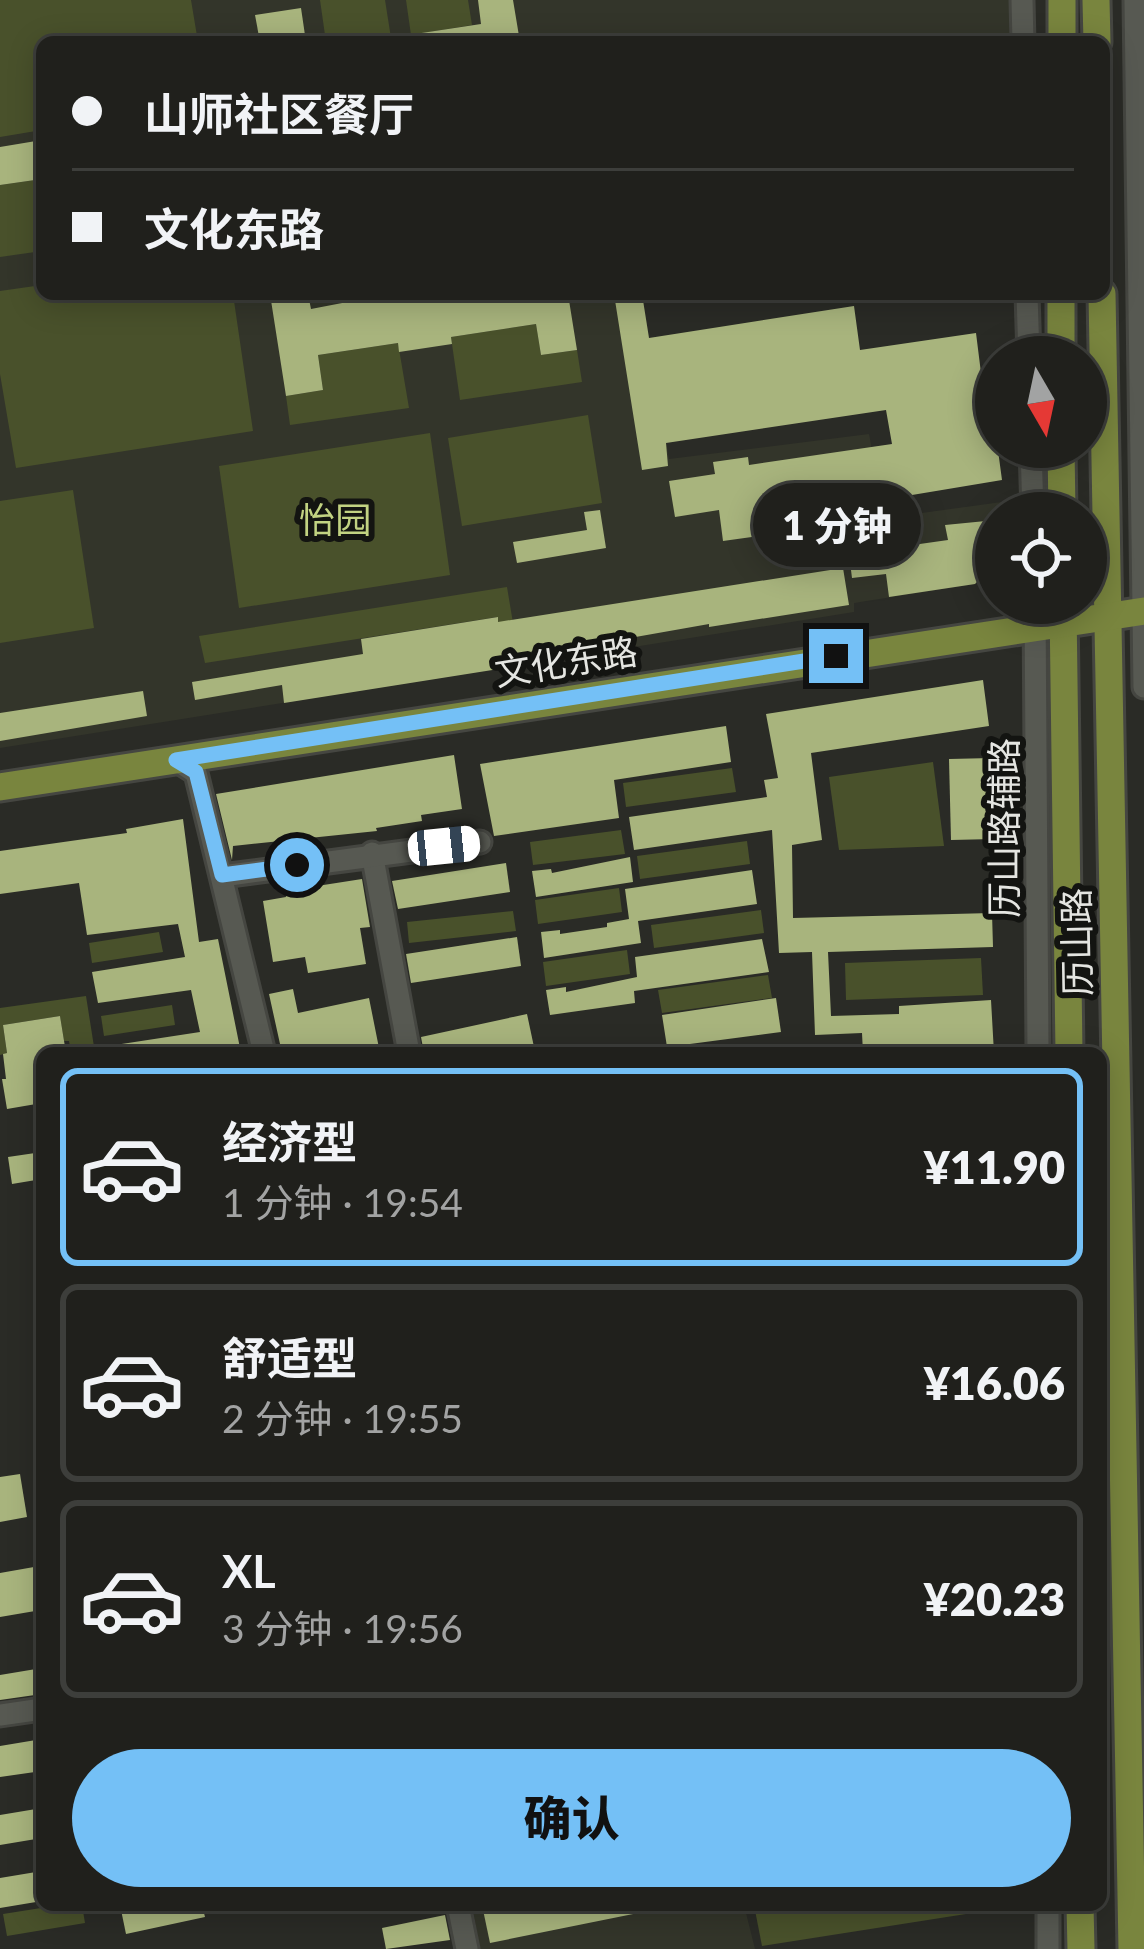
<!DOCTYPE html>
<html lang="zh">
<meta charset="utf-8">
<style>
body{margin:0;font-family:Lato,"Noto Sans SC",sans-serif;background:#2d2d29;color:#f1f3f6;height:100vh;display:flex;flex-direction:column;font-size:45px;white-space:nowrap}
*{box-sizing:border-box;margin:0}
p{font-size:39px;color:#a2a3a3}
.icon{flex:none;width:66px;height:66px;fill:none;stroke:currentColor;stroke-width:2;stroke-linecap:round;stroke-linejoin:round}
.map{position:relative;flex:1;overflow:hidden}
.drawer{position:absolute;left:36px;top:1047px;width:1071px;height:864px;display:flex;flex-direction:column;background:#20201c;border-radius:18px;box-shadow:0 6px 30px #0003,0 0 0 3px #3d3e3b}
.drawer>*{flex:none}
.guide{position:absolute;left:36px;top:36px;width:1074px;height:264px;border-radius:18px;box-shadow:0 6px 30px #0003,0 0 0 3px #3d3e3b;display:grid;align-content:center;height:264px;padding:0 36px;background:#20201c}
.needle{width:78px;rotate:171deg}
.fabs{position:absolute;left:975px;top:336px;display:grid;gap:24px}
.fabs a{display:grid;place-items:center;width:132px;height:132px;border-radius:50%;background:#20201c;box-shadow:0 6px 30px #0003,0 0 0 3px #3d3e3b;font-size:60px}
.end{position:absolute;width:54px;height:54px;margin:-27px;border:15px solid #74c0f6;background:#111;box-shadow:0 0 0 6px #111}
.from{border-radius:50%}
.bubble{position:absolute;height:84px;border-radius:42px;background:#20201c;box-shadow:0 6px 30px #0003,0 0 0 3px #3d3e3b;font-size:39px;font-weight:800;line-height:84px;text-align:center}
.car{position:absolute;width:36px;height:72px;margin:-36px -18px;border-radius:15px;box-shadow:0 0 9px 3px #0007;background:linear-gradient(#fff 24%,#345 0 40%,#fff 0 76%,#345 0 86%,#fff 0)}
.guide b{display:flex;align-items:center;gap:42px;height:114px;font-size:45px}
.guide b+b{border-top:3px solid #3d3e3b}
.guide i{width:30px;height:30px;background:#f1f3f6}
ul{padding:21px 0 0;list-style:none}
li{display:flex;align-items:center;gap:36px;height:198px;margin:0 24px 18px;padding:0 12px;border:6px solid #3d3e3b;border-radius:18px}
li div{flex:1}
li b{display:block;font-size:45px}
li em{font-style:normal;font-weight:800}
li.on{border-color:#74c0f6}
li>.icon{width:108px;height:108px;stroke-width:1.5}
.cta{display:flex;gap:24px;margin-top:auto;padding:24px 36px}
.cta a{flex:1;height:138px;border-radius:72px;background:#74c0f6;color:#111;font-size:48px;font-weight:800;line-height:138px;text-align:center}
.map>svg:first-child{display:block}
.built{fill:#33352a}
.green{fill:#49512b}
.building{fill:#a8b47d}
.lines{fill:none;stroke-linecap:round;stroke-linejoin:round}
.minor-casing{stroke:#454641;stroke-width:27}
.major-casing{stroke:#454641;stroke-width:33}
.minor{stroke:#575952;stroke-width:21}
.major{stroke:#79853e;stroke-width:27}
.route{stroke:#74c0f6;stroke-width:15}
.labels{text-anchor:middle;stroke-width:12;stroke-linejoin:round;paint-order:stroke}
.park-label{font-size:36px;fill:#c2d382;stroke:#131411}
.street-label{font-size:36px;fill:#e4e5e1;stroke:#131411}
</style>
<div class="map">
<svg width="1144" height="1949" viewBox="0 0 1144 1949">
<rect width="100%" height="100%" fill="#2a2b26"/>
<!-- built -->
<g class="built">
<polygon points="0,0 1009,0 1010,42 42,42 42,294 642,294 669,459 869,434 885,518 1009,501 1010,513 996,513 996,562 975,584 854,603 854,612 0,748"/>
<polygon points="472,1905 744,1905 755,1949 480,1949"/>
</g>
<!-- green -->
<g class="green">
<polygon points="0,0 191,0 198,42 42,42 42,130 0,137"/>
<polygon points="320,0 385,0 391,38 326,42"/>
<polygon points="406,0 468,0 472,25 411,35"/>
<polygon points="42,179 42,251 0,257 0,185"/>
<polygon points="42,285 42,294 233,294 253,431 16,468 0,374 0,291"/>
<polygon points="536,324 541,355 577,350 582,382 460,400 451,337"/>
<polygon points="398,343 409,408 290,425 286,396 323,390 318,355"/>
<polygon points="588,415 602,503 462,526 448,438"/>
<polygon points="430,433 450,575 239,608 219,466"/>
<polygon points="73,490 94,628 0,643 0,501"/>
<polygon points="507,587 520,665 505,668 497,617 205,663 199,636"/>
<polygon points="933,762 944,846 839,850 829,777"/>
<polygon points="732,768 736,792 626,807 623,783"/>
<polygon points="621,830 625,854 533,865 530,842"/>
<polygon points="747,841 750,864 640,879 637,856"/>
<polygon points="619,888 622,912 538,924 535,900"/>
<polygon points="761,910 764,933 654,948 651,925"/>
<polygon points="513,911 516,931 409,943 407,922"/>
<polygon points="159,932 163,952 92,963 89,943"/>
<polygon points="627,950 630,974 546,986 543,962"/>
<polygon points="981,958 983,995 846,1000 845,963"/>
<polygon points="768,975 772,998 662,1013 658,990"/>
<polygon points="86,996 95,1053 71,1053 69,1041 64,1041 60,1016 3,1025 7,1053 0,1055 0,1008"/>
<polygon points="172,1005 175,1025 104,1036 101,1016"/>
<polygon points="60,1905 82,1905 85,1923 7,1936 3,1914"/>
<polygon points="754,1905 1017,1905 1017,1906 762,1946"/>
</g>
<!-- building -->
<g class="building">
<polygon points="478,0 513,0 520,42 415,42 415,34 481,24"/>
<polygon points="301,8 306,42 260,42 255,15"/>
<polygon points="42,140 42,179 0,185 0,147"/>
<polygon points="270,294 308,294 311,309 389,294 568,294 577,350 541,355 536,324 451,337 452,344 399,352 398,343 318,355 323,390 286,396"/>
<polygon points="614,294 642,294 649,338 854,306 860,350 976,333 988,429 995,428 1002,480 756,521 759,536 723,541 719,510 675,517 669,481 715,474 713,462 748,457 749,465 892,444 886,410 666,443 668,466 642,470"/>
<polygon points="600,510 606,548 517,563 513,542 587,530 584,512"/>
<polygon points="996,520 996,562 975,584 889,597 886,574 852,578 849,554 948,540 945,525"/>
<polygon points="843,568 849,605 709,627 709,624 545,653 545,650 503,655 505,668 284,703 282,685 195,700 192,682 363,654 361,639 498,617 498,622"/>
<polygon points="983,680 989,726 811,753 822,840 792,845 793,918 992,913 993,947 828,952 831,1016 899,1014 899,1006 991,1000 994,1053 863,1053 862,1033 815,1035 812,952 779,953 772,830 634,850 629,817 767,797 764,780 778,778 766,714"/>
<polygon points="143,691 147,716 0,741 0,713"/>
<polygon points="726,726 731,762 614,780 619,818 494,836 480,764"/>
<polygon points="454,755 462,809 421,815 422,821 376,828 377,831 233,846 232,860 216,794"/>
<polygon points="992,758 994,839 951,840 949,759"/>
<polygon points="183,819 199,942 218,939 241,1053 115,1053 115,1045 200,1032 191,990 98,1003 92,972 185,957 178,924 87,935 79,883 0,894 0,851 127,833 126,829"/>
<polygon points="630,857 633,882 536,897 532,871 551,869 552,873"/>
<polygon points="506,863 510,892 398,909 392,881"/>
<polygon points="752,870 757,904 638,921 641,943 544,958 541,932 560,930 560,934 607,927 607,923 629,919 625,889"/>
<polygon points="362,879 370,927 360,928 366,964 308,973 305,957 273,962 263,901 286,897 285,891"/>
<polygon points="517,937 521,966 411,983 406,954"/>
<polygon points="762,939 769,972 634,991 635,1003 550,1015 546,990 566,987 566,992 637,977 635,957"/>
<polygon points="293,989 298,1013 369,998 380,1053 330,1053 329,1045 282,1053 269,994"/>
<polygon points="776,998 781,1032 667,1047 662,1015"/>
<polygon points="527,1014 534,1047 506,1053 424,1053 421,1037"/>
<polygon points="60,1016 66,1053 42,1053 42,1103 7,1109 2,1079 6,1079 3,1054 7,1053 3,1025"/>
<polygon points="42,1152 42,1179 12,1184 8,1157"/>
<polygon points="20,1474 27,1517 0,1522 0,1477"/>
<polygon points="34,1567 41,1610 0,1617 0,1573"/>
<polygon points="42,1668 42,1694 0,1700 0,1675"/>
<polygon points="42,1739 42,1771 0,1777 0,1746"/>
<polygon points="42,1808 42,1838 0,1845 0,1815"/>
<polygon points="42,1871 42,1901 0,1908 0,1878"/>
<polygon points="120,1905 202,1905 205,1917 126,1934"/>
<polygon points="482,1905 648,1905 648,1911 490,1943"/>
<polygon points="445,1915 450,1940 386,1949 382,1928"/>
</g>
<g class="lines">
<defs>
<g id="minor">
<polyline points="1022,0 1023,42"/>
<polyline points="1135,0 1144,687"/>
<polyline points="1027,294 1029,357"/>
<polyline points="1031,447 1033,513"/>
<polyline points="1035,603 1038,1053"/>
<polyline points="176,760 196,773 264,1053"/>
<polyline points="372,853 409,1053"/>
<polyline points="222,876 480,842"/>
<polyline points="0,1715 42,1709"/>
<polyline points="458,1905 467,1949"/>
<polyline points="1048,1905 1048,1949"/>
</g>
<g id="major">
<polyline points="1062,0 1062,42"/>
<polyline points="1096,0 1097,42"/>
<polyline points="1102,294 1132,1949"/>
<polyline points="1061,357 1061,294"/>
<polyline points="1061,447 1062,513"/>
<polyline points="1063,607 1069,1053"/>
<polyline points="0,787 1144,611"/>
<polyline points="1080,1905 1081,1949"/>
</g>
</defs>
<!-- minor casing -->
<use href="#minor" class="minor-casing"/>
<!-- major casing -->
<use href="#major" class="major-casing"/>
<!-- minor -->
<use href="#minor" class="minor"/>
<!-- major -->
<use href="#major" class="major"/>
</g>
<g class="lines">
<!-- route -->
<polyline class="route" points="297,865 222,875 196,772 176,760 836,656"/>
</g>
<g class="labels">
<!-- park labels -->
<g class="park-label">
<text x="335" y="533">怡园</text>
</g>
<!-- street labels -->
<g class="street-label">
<text transform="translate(566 662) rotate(-9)" y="13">文化东路</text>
<text transform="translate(1004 828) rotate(-90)" y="13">历山路辅路</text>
<text transform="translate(1077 942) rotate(-91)" y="13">历山路</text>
</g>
</g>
</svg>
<div class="fabs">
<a><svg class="needle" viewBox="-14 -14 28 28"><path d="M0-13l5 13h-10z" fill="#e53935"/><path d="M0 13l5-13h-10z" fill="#a2a3a3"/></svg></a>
<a><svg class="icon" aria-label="locate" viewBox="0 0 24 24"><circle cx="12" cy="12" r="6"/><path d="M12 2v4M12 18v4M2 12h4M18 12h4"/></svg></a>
</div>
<i class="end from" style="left:297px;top:865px"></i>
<i class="end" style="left:836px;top:656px"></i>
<div class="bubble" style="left:753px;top:483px;width:168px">1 分钟</div>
<i class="car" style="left:444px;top:846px;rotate:84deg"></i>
<div class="guide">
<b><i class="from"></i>山师社区餐厅</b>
<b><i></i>文化东路</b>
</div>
<section class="drawer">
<ul>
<li class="on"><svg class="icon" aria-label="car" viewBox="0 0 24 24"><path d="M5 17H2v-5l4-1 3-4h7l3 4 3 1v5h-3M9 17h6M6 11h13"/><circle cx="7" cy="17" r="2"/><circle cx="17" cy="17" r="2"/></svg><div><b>经济型</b><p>1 分钟 · 19:54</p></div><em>¥11.90</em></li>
<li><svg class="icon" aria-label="car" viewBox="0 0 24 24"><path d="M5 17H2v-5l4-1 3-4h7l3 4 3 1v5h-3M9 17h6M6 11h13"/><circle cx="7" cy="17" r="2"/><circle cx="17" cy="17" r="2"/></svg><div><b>舒适型</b><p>2 分钟 · 19:55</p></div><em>¥16.06</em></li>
<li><svg class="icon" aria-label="car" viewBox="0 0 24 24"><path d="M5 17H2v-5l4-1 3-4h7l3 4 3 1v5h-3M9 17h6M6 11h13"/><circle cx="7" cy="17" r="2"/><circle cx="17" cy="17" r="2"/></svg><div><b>XL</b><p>3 分钟 · 19:56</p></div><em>¥20.23</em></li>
</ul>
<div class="cta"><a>确认</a></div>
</section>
</div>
